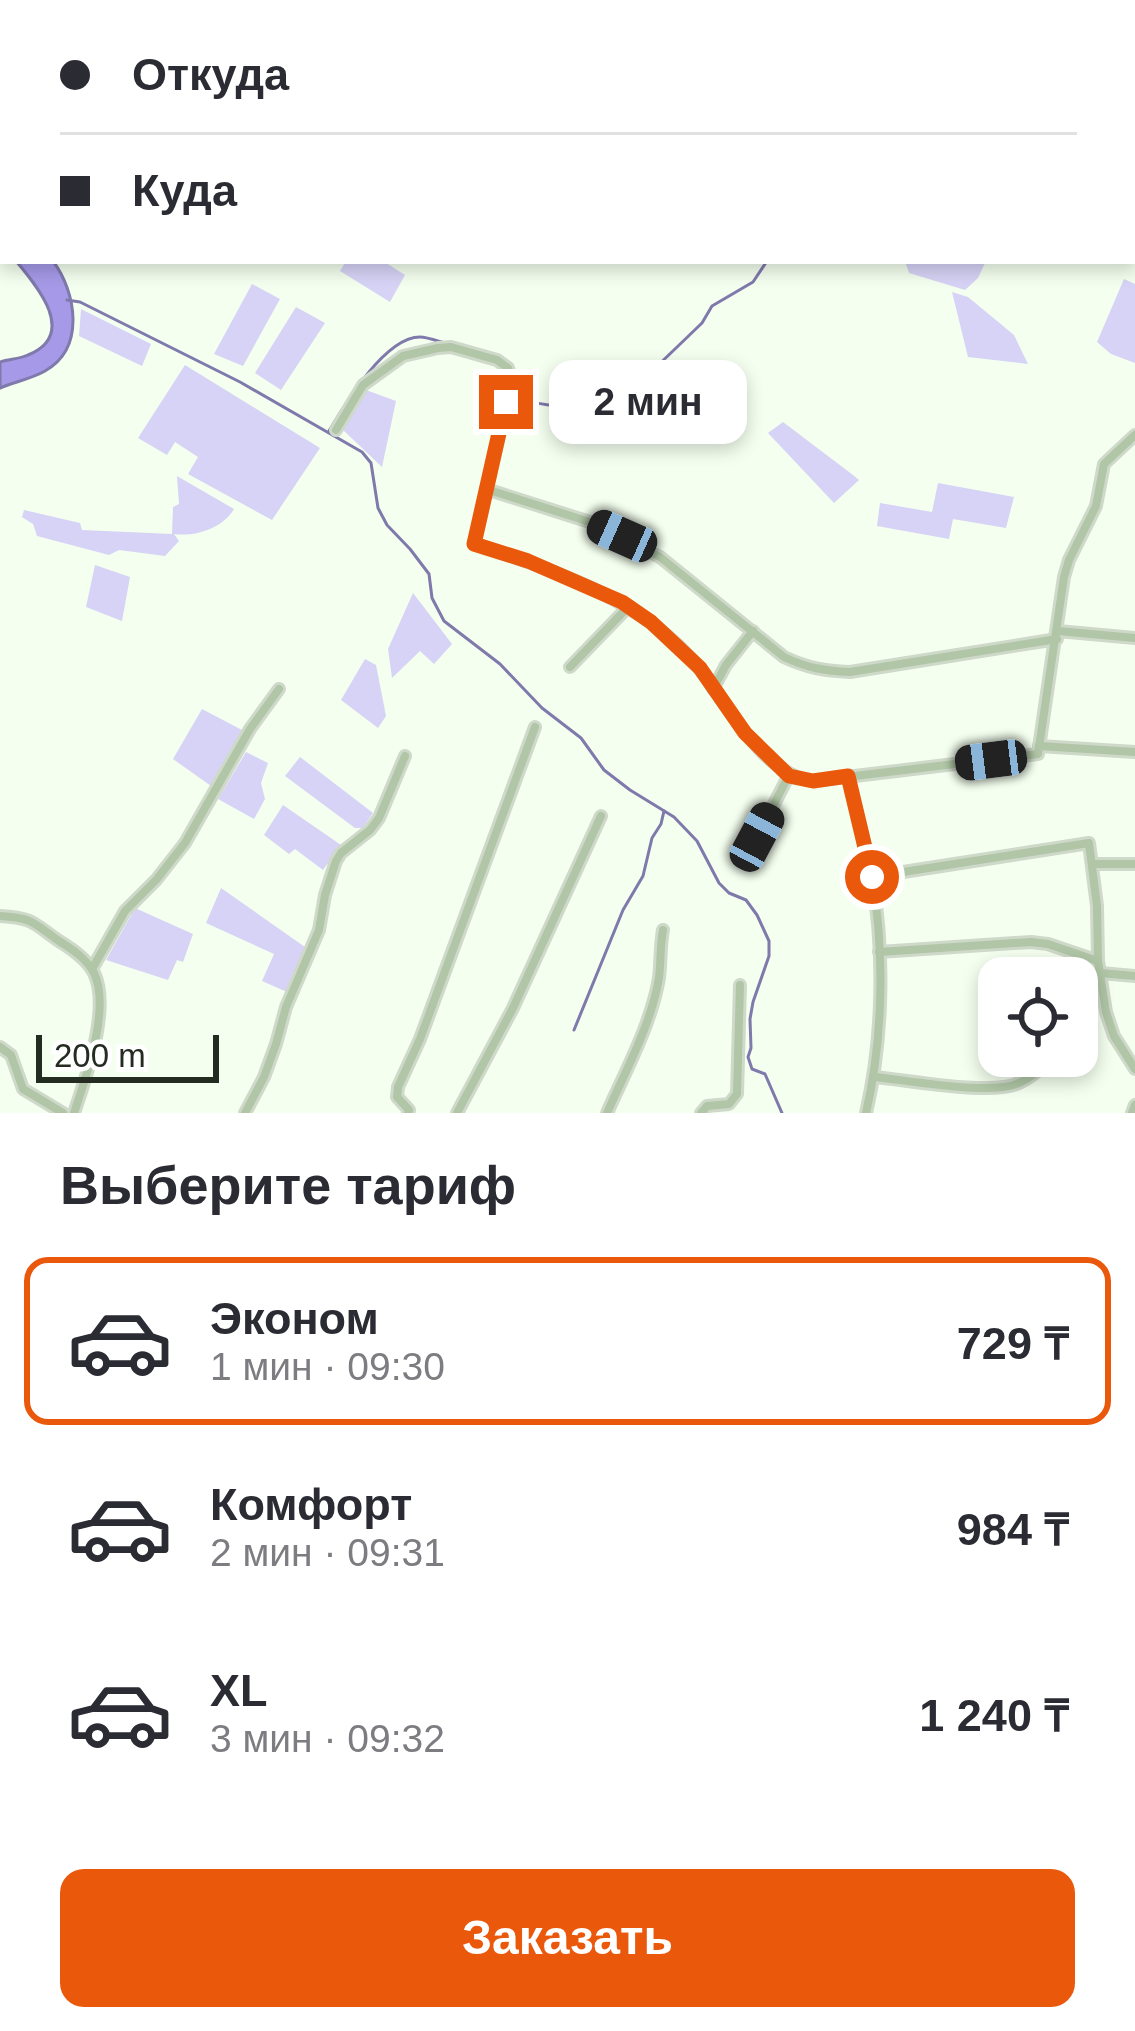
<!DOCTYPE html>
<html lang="ru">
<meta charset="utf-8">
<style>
body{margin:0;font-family:Arial,sans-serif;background:#f2f2f3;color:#2b2b33;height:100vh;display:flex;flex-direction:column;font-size:45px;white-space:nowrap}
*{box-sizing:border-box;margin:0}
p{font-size:39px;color:#7c7c81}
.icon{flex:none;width:66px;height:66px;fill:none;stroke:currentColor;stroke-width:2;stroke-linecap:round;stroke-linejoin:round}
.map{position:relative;height:1113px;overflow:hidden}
.panel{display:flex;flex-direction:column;background:#fff;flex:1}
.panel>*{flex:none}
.top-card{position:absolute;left:0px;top:0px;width:1137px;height:264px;box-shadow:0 6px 18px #0003;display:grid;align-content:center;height:264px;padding:0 60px;background:#fff}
.fabs{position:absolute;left:978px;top:957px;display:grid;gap:24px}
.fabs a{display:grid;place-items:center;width:120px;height:120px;border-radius:24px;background:#fff;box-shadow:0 6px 18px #0003;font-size:60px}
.scale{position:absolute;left:36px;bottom:30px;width:183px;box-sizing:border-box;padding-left:12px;border:6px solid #242b21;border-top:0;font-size:33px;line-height:42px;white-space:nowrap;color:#242b21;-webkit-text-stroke:9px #fff;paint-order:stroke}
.end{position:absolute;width:54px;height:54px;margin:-27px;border:15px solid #ea580c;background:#fff;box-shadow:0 0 0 6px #fff}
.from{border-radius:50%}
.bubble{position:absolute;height:84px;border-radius:24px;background:#fff;box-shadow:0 6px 18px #0003;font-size:39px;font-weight:600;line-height:84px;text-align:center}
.car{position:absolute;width:36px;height:72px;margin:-36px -18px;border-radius:15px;box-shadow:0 0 9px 3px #0007;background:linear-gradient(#222 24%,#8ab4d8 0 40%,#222 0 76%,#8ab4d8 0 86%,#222 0)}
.top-card b{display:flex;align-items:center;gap:42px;height:114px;font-size:45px}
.top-card b+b{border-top:3px solid #e1e1e2}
.top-card i{width:30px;height:30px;background:#2b2b33}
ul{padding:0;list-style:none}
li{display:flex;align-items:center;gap:36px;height:168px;margin:0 24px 18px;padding:0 36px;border:6px solid transparent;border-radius:24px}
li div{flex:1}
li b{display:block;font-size:45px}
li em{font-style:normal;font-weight:600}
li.selected{border-color:#ea580c}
li>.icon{width:108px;height:108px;stroke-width:1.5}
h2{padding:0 60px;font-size:54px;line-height:144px}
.action{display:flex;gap:24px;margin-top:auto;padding:24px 60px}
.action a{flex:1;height:138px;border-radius:24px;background:#ea580c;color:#fff;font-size:48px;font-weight:600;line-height:138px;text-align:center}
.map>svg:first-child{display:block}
.green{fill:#d7d3f6}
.water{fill:#a69ae8;stroke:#7f79ac;stroke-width:3}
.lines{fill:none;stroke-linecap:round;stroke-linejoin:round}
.stream{stroke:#7f79ac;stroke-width:3}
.minor-casing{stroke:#cfd9ca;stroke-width:14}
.minor{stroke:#b0c6a6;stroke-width:8}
.route{stroke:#ea580c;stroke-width:15}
</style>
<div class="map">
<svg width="1135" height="1113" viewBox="0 0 1135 1113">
<rect width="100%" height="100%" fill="#f4ffef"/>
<!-- green -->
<g class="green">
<polygon points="346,261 383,261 405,275 390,302 340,271"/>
<polygon points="905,261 986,261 978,278 965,290 909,273"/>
<polygon points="1124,279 1135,284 1135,363 1111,354 1097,342"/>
<polygon points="252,284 280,299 243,366 214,354"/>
<polygon points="952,292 968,297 1014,335 1028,364 968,357"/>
<polygon points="296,307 325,323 281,390 255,373"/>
<polygon points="81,309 151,344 142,366 79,336"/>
<polygon points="185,365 320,448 272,520 188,474 198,457 175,442 167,455 138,438"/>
<polygon points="366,390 396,401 382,467 343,430"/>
<polygon points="783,422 853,475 859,480 834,503 768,433"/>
<path d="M177,476l57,33c-11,19 -38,28 -60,25l5,7 -14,15 -46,-6 -10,5 -72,-19 -4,-12 -11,-7 2,-7 56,13 2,7 90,4 1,-27 6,-3z"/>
<polygon points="938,483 1014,497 1006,528 953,519 949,539 877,526 880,503 932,512"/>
<polygon points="95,565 130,577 122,621 86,607"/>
<polygon points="413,593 452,644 434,664 420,651 392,678 388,649"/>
<polygon points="365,659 376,665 386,716 378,728 341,700"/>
<polygon points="202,709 242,730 211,786 173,759"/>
<polygon points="246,752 268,763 261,783 265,799 254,819 218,799"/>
<polygon points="300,757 373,813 363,828 355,828 285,776"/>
<polygon points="283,805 341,845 323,870 295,849 289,854 264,835"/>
<polygon points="221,888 305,947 287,992 262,981 274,954 206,923"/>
<polygon points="135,908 193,934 183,962 177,960 168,980 106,960"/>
</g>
<!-- water -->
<path class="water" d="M16,261h37c23,31 33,87 -8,110 -14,8 -31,11 -45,17v-26c9,-3 19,-3 28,-7 50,-20 10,-68 -12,-94z"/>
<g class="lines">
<!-- stream -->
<g class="stream">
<polyline points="1134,111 1135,111"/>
<polyline points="67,300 80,302 240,382 362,452 371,463 378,508 387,525 410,549 429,574 432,598 444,621 500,664 542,708 581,738 604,770 630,790 674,817 697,841 719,883 729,893 746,900 757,915 769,941 769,956 753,1002 750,1019 751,1048 748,1057 752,1069 765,1074 782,1113"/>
<path d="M498,357l14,9 3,12 -3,20c38,8 72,16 110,2l80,-77 10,-17 41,-24 14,-21"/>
<path d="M329,431c16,-27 56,-94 91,-94 8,0 20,5 28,7"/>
<polyline points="574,1030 623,910 643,876 652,838 661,824 664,811"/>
</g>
<defs>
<g id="minor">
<polyline points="1022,0 1022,3"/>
<polyline points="1134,162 1135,163"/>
<path d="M336,430l27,-45 40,-29 35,-8 13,-1 46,13 11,8 3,10 -4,24 -33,142c79,25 171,57 224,123 29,36 64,108 115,114l225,-27 26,-177 5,-17 27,-54 8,-42 31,-29"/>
<path d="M486,489l107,34 67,34 124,100c23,11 41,14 66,15l207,-33"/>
<polyline points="1058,631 1135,638"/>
<polyline points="570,667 629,606"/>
<polyline points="713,689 726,665 753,631"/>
<polyline points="1039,746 1135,752"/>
<path d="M848,777c8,33 17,67 24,101 13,75 11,161 -6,235"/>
<polyline points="757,837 789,775"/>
<polyline points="1092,864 1135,864"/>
<polyline points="871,877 1089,843 1097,906 1098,961 1106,1012 1114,1036 1135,1069"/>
<path d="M0,916c34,2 33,7 59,25 13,8 28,18 35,32 17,35 -8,104 -20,140"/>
<polyline points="879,952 1031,942 1048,944 1098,961"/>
<polyline points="92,969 125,911 156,880 185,843 250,729 279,689"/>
<polyline points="1100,973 1135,976"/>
<polyline points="0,1047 11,1055 23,1089 63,1113"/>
<path d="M875,1077c32,3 117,19 144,6 12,-5 22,-14 30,-24"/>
<polyline points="245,1113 264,1077 276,1044 286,1007 319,930 325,895 336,861 341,853 370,830 379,818 405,756"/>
<polyline points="408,1113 409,1110 397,1097 398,1087 420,1039 535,727"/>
<polyline points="457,1113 513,1008 601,816"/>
<path d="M607,1113c19,-43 44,-88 52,-135 2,-17 1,-32 4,-48"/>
<polyline points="701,1113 707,1106 729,1104 737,1094 740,985"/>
<polyline points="1132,1113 1135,1105"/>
</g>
</defs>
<!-- minor casing -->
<use href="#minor" class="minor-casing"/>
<!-- minor -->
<use href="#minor" class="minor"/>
</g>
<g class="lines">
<!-- route -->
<polyline class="route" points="506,402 474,544 528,561 622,602 651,622 700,668 745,733 789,776 813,781 848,776 872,877"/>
</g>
</svg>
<div class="fabs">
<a><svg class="icon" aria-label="locate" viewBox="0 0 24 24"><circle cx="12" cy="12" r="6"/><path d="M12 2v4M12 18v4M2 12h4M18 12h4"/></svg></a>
</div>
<div class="scale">200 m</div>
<i class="end from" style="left:872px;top:877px"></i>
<i class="end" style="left:506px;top:402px"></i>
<div class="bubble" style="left:549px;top:360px;width:198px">2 мин</div>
<i class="car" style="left:622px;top:536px;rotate:294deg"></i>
<i class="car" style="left:991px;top:760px;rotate:263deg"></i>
<i class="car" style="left:757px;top:837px;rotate:28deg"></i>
<div class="top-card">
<b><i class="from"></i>Откуда</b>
<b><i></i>Куда</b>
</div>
</div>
<section class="panel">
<h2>Выберите тариф</h2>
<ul>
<li class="selected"><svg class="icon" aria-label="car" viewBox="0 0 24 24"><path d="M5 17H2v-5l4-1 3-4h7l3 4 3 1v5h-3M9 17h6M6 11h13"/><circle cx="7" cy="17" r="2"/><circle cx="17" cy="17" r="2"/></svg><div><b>Эконом</b><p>1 мин · 09:30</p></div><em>729 ₸</em></li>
<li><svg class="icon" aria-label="car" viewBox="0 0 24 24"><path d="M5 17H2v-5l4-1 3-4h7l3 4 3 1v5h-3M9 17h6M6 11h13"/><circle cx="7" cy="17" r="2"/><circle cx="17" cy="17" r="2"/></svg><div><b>Комфорт</b><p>2 мин · 09:31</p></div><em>984 ₸</em></li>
<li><svg class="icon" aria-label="car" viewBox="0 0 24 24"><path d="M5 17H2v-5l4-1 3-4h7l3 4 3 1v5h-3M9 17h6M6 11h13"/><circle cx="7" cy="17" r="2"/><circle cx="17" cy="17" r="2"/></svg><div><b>XL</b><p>3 мин · 09:32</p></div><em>1 240 ₸</em></li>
</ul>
<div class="action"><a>Заказать</a></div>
</section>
